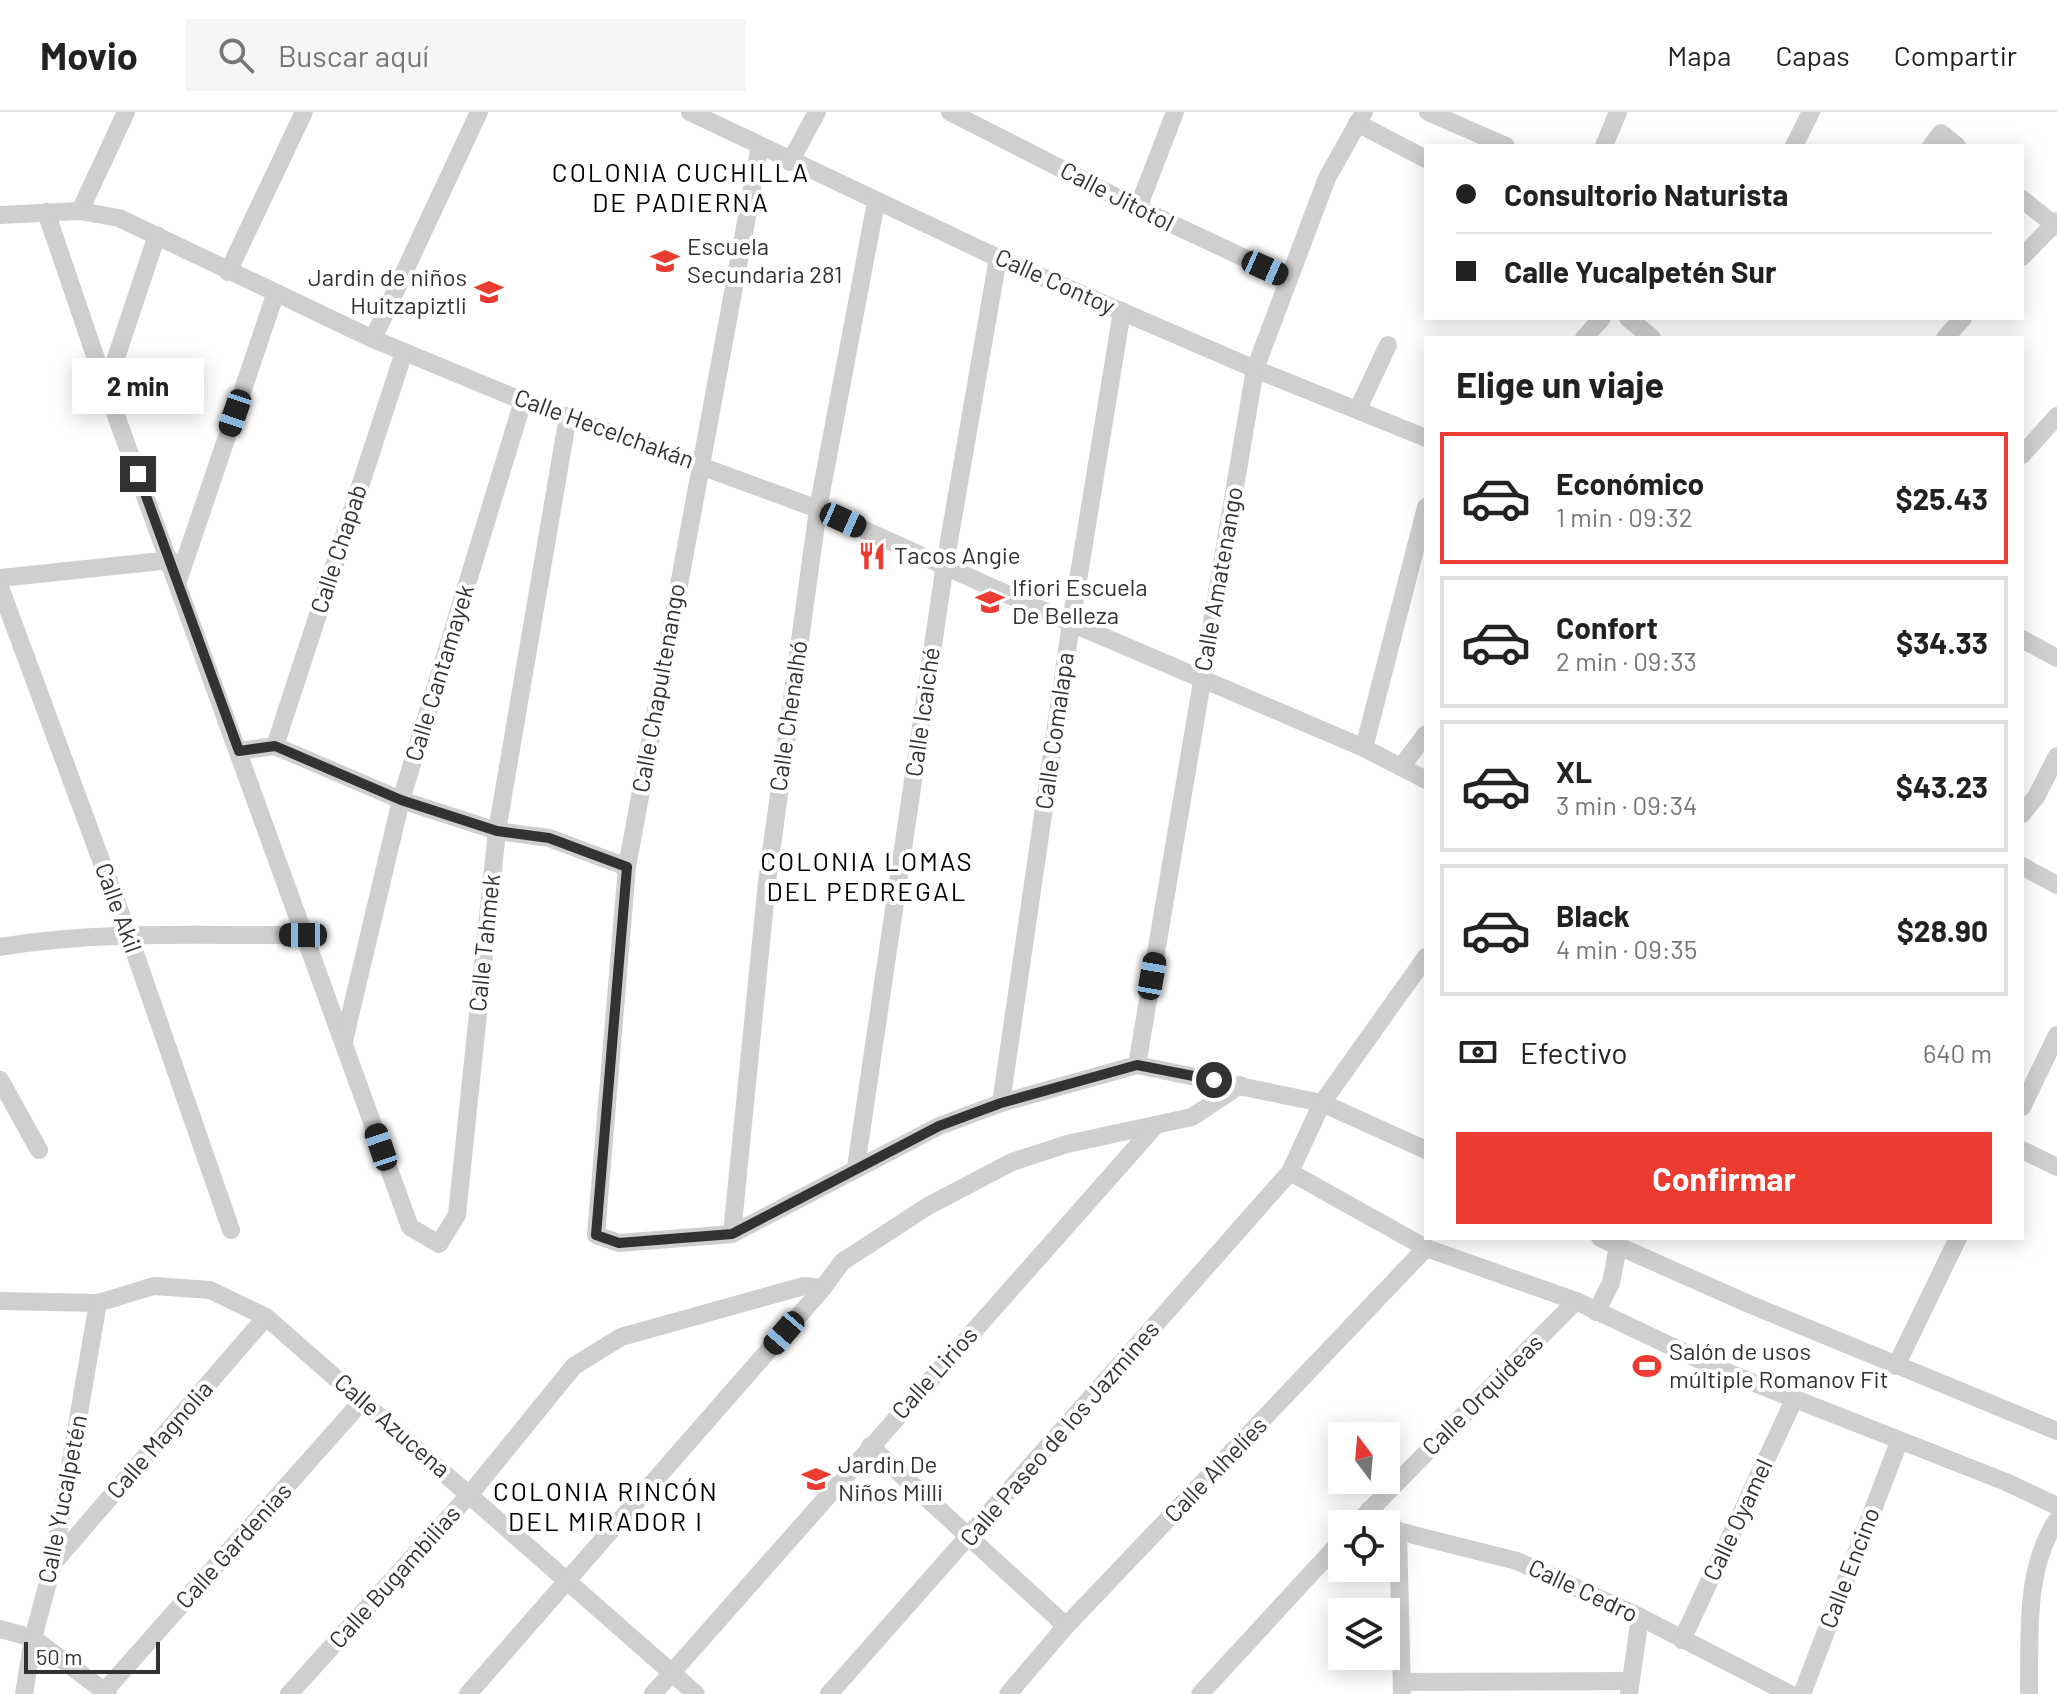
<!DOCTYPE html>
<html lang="es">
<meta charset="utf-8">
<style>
body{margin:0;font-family:Barlow,sans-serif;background:#f6f6f6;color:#222;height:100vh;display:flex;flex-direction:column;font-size:30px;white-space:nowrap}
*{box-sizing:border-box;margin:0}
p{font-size:26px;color:#767676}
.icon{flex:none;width:44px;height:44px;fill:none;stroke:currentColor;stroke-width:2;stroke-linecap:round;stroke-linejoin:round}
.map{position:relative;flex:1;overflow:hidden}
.side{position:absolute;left:1424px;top:224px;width:600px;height:904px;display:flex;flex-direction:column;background:#fff;border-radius:0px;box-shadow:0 4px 20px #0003}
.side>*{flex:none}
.top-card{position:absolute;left:1424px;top:32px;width:600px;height:176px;border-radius:0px;box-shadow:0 4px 20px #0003;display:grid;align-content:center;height:176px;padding:0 32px;background:#fff}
.needle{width:52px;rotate:344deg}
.buttons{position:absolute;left:1328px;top:1310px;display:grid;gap:16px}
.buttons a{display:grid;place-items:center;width:72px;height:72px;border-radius:0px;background:#fff;box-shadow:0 4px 20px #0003;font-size:40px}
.scale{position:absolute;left:24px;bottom:20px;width:136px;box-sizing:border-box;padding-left:8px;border:4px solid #323232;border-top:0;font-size:22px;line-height:28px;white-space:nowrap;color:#323232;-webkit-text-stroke:6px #fff;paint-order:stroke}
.end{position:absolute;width:36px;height:36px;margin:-18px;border:10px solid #323232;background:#fff;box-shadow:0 0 0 4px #fff}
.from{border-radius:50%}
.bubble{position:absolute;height:56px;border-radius:0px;background:#fff;box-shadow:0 4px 20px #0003;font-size:26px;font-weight:700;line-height:56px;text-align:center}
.car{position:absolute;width:24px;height:48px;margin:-24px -12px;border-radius:10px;box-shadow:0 0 6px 2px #0007;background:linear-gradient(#222 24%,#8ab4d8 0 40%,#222 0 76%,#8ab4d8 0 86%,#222 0)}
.top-card b{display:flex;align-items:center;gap:28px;height:76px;font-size:30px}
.top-card b+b{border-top:2px solid #e0e0e0}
.top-card i{width:20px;height:20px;background:#222}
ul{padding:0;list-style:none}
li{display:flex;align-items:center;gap:24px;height:132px;margin:0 16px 12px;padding:0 16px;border:4px solid #e0e0e0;border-radius:0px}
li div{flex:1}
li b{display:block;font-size:30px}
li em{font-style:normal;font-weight:700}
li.current{border-color:#ec3b31}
li>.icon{width:72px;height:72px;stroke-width:1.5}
h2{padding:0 32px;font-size:36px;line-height:96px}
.pay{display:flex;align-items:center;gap:20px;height:88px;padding:0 32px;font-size:30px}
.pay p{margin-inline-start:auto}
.primary-button{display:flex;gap:16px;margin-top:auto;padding:16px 32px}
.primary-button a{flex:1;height:92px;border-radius:0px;background:#ec3b31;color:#fff;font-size:32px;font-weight:700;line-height:92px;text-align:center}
header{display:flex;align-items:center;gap:48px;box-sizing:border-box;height:112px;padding:0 40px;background:#fff;border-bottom:2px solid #e0e0e0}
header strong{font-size:38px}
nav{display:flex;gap:44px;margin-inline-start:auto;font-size:28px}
.search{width:560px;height:72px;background:#f6f6f6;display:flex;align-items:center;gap:20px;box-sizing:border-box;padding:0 28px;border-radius:0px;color:#767676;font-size:30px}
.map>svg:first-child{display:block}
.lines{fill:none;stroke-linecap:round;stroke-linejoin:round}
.minor{stroke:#cfcfcf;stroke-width:18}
.route{stroke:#323232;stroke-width:10}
.labels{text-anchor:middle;stroke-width:8;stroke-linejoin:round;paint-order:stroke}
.street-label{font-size:24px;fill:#323232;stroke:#fff}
.poi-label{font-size:24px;fill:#323232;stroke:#fff;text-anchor:start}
.neighbourhood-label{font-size:26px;letter-spacing:2px;fill:#000;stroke:#fff}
</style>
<header>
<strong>Movio</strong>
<div class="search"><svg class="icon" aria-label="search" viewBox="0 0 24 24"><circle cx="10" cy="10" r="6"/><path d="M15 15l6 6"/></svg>Buscar aquí</div>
<nav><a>Mapa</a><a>Capas</a><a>Compartir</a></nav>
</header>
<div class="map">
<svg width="2057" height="1582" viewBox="0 0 2057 1582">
<rect width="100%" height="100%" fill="#fff"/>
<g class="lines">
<!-- minor -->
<g class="minor">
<polyline points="690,0 998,146 1255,257 1426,326"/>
<polyline points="950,0 1138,96 1287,166"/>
<polyline points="1428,0 1506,34"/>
<polyline points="1357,11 1426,47"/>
<polyline points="760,34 627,755 596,1123 619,1131 732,1122 939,1014 1001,991 1137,953 1322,991 1426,1038"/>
<polyline points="1604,34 1618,0"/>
<polyline points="1794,34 1811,0"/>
<polyline points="1931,34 1941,21 1957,34"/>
<polyline points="790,50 817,0"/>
<polyline points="2022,87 2057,115"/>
<polyline points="1138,96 1175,0"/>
<polyline points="80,99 126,0"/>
<polyline points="46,100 106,276 410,1115 439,1132 457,1103 497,719 568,304"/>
<polyline points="0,103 80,99 119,106 373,227 523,289 818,397 1071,511 1364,636 1426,668"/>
<polyline points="2022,145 2057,109"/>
<polyline points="228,160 304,0"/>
<polyline points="1628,206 1652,226"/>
<polyline points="1584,226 1602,206"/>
<polyline points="1945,226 1963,206"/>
<polyline points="373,227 479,0"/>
<polyline points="106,276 157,123"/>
<polyline points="1358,297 1388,233"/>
<polyline points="2022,343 2057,304"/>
<polyline points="0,466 171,448"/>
<polyline points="178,469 275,183"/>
<polyline points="0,475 129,824 231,1118"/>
<polyline points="2022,527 2057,546"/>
<polyline points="275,634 404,240"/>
<polyline points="1364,636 1426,395"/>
<polyline points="239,639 275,634 401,688 497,719 549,726 627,755"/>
<polyline points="1401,655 1426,622"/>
<polyline points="2022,702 2036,685 2057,644"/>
<polyline points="2022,754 2057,773"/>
<path d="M0,835c99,-17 203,-11 303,-12"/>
<polyline points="344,929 401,688 523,289"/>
<polyline points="1137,953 1255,257 1327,66 1364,0"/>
<polyline points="0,968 39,1038"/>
<polyline points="1001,991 1071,511 1122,199"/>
<polyline points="2022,995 2057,923"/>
<polyline points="2022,1038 2057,1055"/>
<polyline points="856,1055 945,452 998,146"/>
<polyline points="1290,1060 1426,1136 1576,1189 1719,1257 2006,1370 2057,1394"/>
<polyline points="732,1122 767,770 818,397 876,90"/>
<polyline points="1600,1126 1749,1192 2057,1319"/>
<polyline points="0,1189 98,1191 154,1174 210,1178 266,1205 696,1582"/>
<polyline points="1596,1200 1611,1171 1618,1135"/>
<polyline points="1896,1254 1958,1126"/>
<polyline points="870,1334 1066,1514"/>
<polyline points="1369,1398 1398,1419 1517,1449 1640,1505 1790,1582"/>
<polyline points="1356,1412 1576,1189"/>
<polyline points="1398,1419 1402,1580"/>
<polyline points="55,1449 266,1205"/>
<polyline points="0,1517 33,1526 108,1582"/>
<polyline points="1682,1528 1794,1288"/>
<polyline points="1402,1570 1630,1569"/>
<polyline points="24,1582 33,1526 53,1452 98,1191"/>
<polyline points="102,1582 363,1288"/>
<polyline points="289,1582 470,1382 574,1254 621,1225 804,1174 823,1176"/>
<polyline points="468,1582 823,1176 842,1150 928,1094 1012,1050 1067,1032 1192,1005 1240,973"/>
<polyline points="653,1582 1155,1014"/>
<polyline points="829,1582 1290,1060 1322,991 1426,845"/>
<polyline points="1008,1582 1066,1514 1426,1136"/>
<polyline points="1200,1582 1342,1428"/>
<polyline points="1629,1582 1640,1505"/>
<polyline points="1802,1582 1899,1330"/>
<path d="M2029,1582c1,-57 -5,-125 28,-174"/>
</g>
</g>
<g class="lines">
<!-- route -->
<polyline class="route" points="138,362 239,639 275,634 401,688 497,719 549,726 627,755 596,1123 619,1131 732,1122 939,1014 1001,991 1137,953 1214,968"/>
</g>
<!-- icons -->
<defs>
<symbol id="school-bare" viewBox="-9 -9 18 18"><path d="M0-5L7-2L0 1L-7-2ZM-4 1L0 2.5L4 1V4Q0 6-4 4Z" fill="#ec3b31" stroke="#fff" stroke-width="2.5" paint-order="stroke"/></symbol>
<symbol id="restaurant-bare" viewBox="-9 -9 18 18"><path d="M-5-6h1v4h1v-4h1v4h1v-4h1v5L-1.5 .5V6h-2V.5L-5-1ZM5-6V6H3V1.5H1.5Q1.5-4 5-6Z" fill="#ec3b31" stroke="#fff" stroke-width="2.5" paint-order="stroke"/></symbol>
<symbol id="university-bare" viewBox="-9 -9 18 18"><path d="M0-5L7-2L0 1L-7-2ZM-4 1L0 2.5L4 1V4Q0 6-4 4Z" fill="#ec3b31" stroke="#fff" stroke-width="2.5" paint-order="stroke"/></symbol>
<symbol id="stadium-bare" viewBox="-9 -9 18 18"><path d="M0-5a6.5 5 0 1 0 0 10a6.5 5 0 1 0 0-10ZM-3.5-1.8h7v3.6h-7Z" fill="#ec3b31" stroke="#fff" stroke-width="2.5" paint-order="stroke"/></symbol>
</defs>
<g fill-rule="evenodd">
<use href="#school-bare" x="645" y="129" width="40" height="40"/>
<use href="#school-bare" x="469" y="160" width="40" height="40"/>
<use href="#restaurant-bare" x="852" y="424" width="40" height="40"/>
<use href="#university-bare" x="970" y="470" width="40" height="40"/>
<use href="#stadium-bare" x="1627" y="1234" width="40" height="40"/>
<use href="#school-bare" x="796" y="1347" width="40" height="40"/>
</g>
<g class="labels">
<!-- street labels -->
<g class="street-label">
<text transform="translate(1117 85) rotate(27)" y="8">Calle Jitotol</text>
<text transform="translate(1055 170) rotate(24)" y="8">Calle Contoy</text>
<text transform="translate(604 317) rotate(20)" y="8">Calle Hecelchakán</text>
<text transform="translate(339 437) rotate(-72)" y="8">Calle Chapab</text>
<text transform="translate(1219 467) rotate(-80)" y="8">Calle Amatenango</text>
<text transform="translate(440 561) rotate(-73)" y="8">Calle Cantamayek</text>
<text transform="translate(659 576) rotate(-80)" y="8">Calle Chapultenango</text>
<text transform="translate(923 600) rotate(-82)" y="8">Calle Icaiché</text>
<text transform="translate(789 604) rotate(-82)" y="8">Calle Chenalhó</text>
<text transform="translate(1055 619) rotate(-82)" y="8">Calle Comalapa</text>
<text transform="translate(118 796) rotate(70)" y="8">Calle Akil</text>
<text transform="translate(485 831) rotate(-84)" y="8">Calle Tahmek</text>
<text transform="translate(935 1261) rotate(-48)" y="8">Calle Lirios</text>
<text transform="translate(1483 1283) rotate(-45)" y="8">Calle Orquídeas</text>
<text transform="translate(392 1314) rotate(41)" y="8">Calle Azucena</text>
<text transform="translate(1060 1322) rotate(-49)" y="8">Calle Paseo de los Jazmines</text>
<text transform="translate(160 1328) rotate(-49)" y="8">Calle Magnolia</text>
<text transform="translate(1216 1358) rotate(-46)" y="8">Calle Alhelíes</text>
<text transform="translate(63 1387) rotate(-79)" y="8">Calle Yucalpetén</text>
<text transform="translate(1738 1408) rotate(-65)" y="8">Calle Oyamel</text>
<text transform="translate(234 1434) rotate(-48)" y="8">Calle Gardenias</text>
<text transform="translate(1850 1456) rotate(-69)" y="8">Calle Encino</text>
<text transform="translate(395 1465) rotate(-48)" y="8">Calle Bugambilias</text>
<text transform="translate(1583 1479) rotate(25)" y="8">Calle Cedro</text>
</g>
<!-- poi labels -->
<g class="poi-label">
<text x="687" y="143">Escuela<tspan x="687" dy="28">Secundaria 281</tspan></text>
<text x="467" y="174" text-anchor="end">Jardin de niños<tspan x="467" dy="28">Huitzapiztli</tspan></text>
<text x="894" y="452">Tacos Angie</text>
<text x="1012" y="484">Ifiori Escuela<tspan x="1012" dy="28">De Belleza</tspan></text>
<text x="1669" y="1248">Salón de usos<tspan x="1669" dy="28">múltiple Romanov Fit</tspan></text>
<text x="838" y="1361">Jardin De<tspan x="838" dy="28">Niños Milli</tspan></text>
</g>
<!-- neighbourhood labels -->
<g class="neighbourhood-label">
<text x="681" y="70">COLONIA CUCHILLA<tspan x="681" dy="30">DE PADIERNA</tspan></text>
<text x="867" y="759">COLONIA LOMAS<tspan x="867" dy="30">DEL PEDREGAL</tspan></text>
<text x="606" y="1389">COLONIA RINCÓN<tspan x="606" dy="30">DEL MIRADOR I</tspan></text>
</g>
</g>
</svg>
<div class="buttons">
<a><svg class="needle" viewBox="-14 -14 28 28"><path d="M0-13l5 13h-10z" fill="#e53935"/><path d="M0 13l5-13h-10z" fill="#767676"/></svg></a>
<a><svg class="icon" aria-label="locate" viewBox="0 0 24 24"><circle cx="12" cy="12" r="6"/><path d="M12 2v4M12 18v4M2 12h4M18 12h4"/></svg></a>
<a><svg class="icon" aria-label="layers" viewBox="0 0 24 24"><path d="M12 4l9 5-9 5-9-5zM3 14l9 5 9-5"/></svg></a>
</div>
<div class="scale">50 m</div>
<i class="end from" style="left:1214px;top:968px"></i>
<i class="end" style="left:138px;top:362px"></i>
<div class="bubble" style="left:72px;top:246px;width:132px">2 min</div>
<i class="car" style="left:1265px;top:156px;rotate:114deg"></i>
<i class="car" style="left:235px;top:301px;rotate:199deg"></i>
<i class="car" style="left:843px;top:408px;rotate:114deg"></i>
<i class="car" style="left:303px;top:823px;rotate:270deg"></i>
<i class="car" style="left:1152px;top:864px;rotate:10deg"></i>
<i class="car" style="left:381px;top:1035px;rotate:341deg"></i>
<i class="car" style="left:784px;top:1221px;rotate:221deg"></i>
<div class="top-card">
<b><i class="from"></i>Consultorio Naturista</b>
<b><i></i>Calle Yucalpetén Sur</b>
</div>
<section class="side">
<h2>Elige un viaje</h2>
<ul>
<li class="current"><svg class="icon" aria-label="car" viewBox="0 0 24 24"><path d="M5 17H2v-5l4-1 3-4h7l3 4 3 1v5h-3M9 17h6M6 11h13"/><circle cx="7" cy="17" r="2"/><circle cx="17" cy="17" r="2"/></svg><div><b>Económico</b><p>1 min · 09:32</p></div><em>$25.43</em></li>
<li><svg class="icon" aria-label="car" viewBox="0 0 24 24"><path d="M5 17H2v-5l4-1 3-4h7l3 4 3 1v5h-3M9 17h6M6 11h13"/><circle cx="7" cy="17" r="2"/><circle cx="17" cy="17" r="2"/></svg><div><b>Confort</b><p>2 min · 09:33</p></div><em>$34.33</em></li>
<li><svg class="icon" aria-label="car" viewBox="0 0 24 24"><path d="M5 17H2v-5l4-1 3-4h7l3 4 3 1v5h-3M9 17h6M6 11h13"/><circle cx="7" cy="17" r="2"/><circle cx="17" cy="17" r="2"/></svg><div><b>XL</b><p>3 min · 09:34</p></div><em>$43.23</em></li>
<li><svg class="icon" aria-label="car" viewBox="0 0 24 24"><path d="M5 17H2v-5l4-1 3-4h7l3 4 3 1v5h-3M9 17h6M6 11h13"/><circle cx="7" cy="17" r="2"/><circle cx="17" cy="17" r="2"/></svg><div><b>Black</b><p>4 min · 09:35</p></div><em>$28.90</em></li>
</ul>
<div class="pay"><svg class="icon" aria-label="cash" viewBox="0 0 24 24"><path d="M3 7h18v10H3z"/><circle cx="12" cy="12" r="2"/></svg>Efectivo<p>640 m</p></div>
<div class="primary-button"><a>Confirmar</a></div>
</section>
</div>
